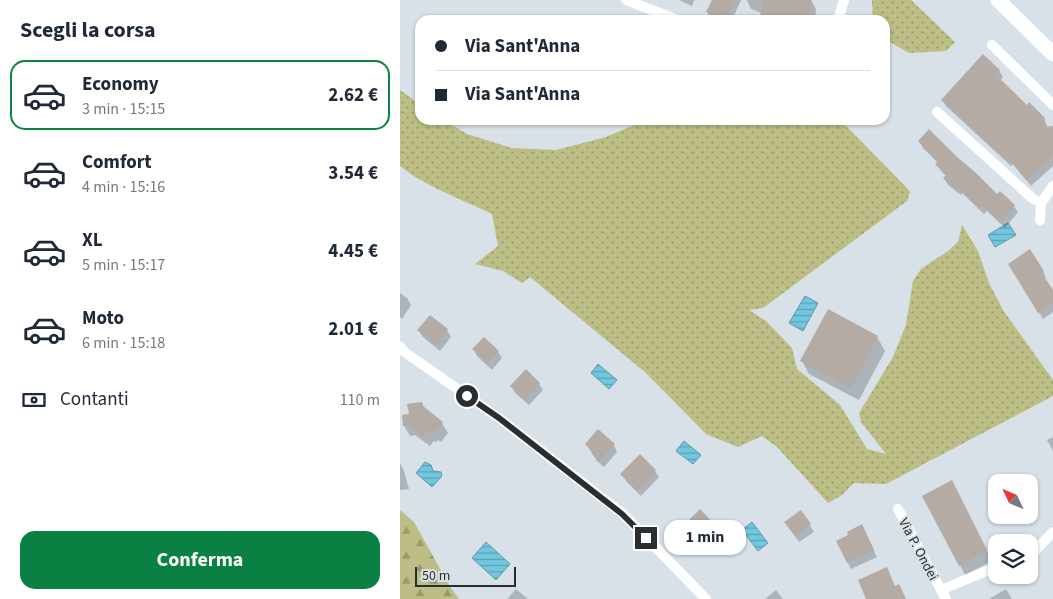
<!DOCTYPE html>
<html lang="it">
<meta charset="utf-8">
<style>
body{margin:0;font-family:"Source Sans 3",sans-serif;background:#f6f6f7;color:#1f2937;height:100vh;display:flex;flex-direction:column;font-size:19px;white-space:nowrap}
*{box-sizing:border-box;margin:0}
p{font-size:16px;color:#747a83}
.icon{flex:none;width:28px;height:28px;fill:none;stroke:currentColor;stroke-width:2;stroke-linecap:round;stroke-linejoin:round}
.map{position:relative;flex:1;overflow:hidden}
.sheet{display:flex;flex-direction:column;background:#fff;width:400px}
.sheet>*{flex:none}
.hud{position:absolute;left:15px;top:15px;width:475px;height:110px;border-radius:15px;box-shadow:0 1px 4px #0004;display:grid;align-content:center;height:110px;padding:0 20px;background:#fff}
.needle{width:32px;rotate:314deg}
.tools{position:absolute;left:588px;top:474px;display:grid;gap:10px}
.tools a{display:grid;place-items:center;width:50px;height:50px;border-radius:10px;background:#fff;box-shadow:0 1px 4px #0004;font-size:25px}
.scale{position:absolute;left:15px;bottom:12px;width:101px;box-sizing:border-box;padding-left:5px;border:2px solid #2b2e31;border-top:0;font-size:14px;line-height:18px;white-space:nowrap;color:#2b2e31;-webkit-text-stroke:4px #d8e0e8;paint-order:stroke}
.end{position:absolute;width:22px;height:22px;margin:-11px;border:6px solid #2b2e31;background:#fff;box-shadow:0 0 0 2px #fff}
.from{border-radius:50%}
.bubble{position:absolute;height:35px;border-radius:15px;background:#fff;box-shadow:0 1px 4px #0004;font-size:16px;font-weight:700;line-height:35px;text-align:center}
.hud b{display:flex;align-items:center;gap:18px;height:48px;font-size:19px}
.hud b+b{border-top:1px solid #e0e1e3}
.hud i{width:12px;height:12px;background:#1f2937}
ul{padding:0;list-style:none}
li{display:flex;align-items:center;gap:15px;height:70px;margin:0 10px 8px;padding:0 10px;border:2px solid transparent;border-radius:15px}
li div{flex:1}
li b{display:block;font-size:19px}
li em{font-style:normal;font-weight:700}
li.current{border-color:#0b8043}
li>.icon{width:45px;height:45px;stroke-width:1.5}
h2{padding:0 20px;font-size:22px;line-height:60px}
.pay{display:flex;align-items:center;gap:12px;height:55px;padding:0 20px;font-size:19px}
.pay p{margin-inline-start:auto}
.primary-button{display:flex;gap:10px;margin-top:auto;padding:10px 20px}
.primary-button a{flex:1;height:58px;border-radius:15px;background:#0b8043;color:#fff;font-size:20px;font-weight:700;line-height:58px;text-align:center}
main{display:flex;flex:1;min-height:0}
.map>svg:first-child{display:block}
.grass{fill:url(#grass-dots)}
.forest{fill:url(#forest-firs)}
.water{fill:url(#water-rules);stroke:#5c99aa}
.shadow{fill:#0003}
.building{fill:#b3aba4}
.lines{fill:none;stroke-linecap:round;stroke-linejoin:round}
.street{stroke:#fff;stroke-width:10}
.secondary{stroke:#fff;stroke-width:15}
.route{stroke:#2b2e31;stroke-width:6}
.labels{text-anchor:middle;stroke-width:4;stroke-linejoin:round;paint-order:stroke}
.street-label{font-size:14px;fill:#2b2e31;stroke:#d8e0e8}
</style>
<main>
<section class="sheet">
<h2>Scegli la corsa</h2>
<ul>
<li class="current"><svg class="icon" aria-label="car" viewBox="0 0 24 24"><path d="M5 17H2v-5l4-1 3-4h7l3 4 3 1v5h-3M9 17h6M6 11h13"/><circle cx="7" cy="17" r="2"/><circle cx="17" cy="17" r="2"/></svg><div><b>Economy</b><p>3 min · 15:15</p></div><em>2.62 €</em></li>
<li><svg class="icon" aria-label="car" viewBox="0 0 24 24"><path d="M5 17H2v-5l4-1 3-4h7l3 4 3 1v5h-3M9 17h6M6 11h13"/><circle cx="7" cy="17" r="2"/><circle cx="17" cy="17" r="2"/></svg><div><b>Comfort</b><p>4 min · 15:16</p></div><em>3.54 €</em></li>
<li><svg class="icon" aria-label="car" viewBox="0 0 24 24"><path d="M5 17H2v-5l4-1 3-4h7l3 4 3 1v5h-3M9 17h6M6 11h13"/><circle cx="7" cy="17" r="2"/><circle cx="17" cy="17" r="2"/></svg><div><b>XL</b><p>5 min · 15:17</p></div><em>4.45 €</em></li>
<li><svg class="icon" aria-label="car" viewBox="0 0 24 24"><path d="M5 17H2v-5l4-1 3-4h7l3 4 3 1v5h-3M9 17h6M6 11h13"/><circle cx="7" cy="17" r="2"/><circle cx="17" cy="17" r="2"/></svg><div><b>Moto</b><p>6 min · 15:18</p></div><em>2.01 €</em></li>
</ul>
<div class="pay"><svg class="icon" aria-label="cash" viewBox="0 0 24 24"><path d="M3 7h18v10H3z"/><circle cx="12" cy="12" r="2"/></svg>Contanti<p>110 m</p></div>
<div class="primary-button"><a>Conferma</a></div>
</section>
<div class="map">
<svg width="653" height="599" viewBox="0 0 653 599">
<defs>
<pattern id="grass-dots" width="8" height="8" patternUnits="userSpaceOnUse" patternTransform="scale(1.25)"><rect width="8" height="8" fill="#bcbe85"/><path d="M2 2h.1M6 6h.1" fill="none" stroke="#999b6d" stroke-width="1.8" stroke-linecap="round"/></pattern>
<pattern id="forest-firs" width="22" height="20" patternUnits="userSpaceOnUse" patternTransform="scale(1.25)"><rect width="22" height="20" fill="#bcbe85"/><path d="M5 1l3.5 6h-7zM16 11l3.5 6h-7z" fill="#999b6d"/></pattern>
<pattern id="water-rules" width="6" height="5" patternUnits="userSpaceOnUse" patternTransform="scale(1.25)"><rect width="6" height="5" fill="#71c7de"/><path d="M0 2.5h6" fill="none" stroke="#5da2b5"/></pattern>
</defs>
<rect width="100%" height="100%" fill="#d8e0e8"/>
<!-- grass -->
<g class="grass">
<polygon points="472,0 511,0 555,42 546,51 509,53 485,39 485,20 473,20"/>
<path d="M0,90l14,10 6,2v18h27l5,5 15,9 45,14 44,2 50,-13 40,-17h190l7,3 63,64 4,5 -3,9 -144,107 -14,2 17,11 26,27 5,21 43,36 27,44 19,5 -25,-32 -2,-9 34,-56 13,-32 7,-44 8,-12 27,-18 10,-9 4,-17 16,26 11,32 14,27 50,70v16l-167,88 -32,-1 -12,12 -14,8 -51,-56 -15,-11 -24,11 -32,-13 -60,-61 -116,-96 -8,6 -19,-12 -28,-7 23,-18 -6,-32c-30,-15 -66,-27 -92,-48z"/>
</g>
<!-- forest -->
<polygon class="forest" points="0,510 14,522 49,585 59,599 0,599"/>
<!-- water -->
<g class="water">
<polygon points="608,223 616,235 595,247 588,235"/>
<polygon points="405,296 418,303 403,331 389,323"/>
<polygon points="198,364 217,380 209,389 191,373"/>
<polygon points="284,441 301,455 293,464 276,451"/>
<polygon points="25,462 31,465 33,471 41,472 42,476 32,487 16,473"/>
<polygon points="352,522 368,543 358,551 342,530"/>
<polygon points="86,542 110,564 96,580 72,558"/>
</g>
<!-- shadow -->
<g class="shadow">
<polygon points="279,0 294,0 292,6"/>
<polygon points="313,0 341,0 332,20 311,19 307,12"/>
<polygon points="347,0 411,0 416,9 415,20 360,20 362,13 351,9"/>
<polygon points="599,70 603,77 600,81 627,106 644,119 648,128 653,129 653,166 631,186 613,164 611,166 546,106 543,100"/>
<polygon points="485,100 490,109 485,116"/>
<polygon points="519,141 597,196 600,193 614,206 618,212 605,228 587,211 584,214 562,193 561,195 548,185 544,178 546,176 541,171 537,164 538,163 523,148"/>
<polygon points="613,271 643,271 646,278 644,279 653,292 653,312 643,319"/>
<polygon points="0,293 7,298 11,305 2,319 0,317"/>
<polygon points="428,311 477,337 485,351 459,400 409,374 402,361"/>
<polygon points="30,317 47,330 51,337 40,351 23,337 19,331"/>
<polygon points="84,338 98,352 102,358 92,370 77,356 74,349"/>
<polygon points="139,384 143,390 129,405 115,393 112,386"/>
<polygon points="22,403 25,410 42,423 48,433 41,442 38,440 36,442 34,441 30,446 15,435 10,436 4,426 3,417 10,415"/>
<polygon points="653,437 653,451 647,440"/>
<polygon points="186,444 214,445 217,452 204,467 197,461"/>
<polygon points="0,463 4,471 9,489 0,490"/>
<polygon points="255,471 259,477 241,496 226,481 222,474"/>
<polygon points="557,492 592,561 565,575 560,565"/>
<polygon points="401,512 414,532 399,542 390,529"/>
<polygon points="283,530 321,533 325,539 315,549 312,546 304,554 287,537"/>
<polygon points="465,533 477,557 451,569 448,563 450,536"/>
<polygon points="116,589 128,599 107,599"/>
<polygon points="606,589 612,599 589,599"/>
<polygon points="376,590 383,599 365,599"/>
</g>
<!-- building -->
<g class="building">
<polygon points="312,0 335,0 325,20 306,12"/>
<polygon points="364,0 411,0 409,20 359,20"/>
<polygon points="583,54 600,70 596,75 627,105 629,102 645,118 644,127 653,126 653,156 626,180 608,158 607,160 541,100"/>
<polygon points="529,129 557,157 575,172 597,194 600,191 615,205 601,222 582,206 579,209 558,187 556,189 543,178 546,175 535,164 538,162 518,141"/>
<polygon points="630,249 644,271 641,272 653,290 653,303 638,313 608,264"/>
<polygon points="428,309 478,336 451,388 400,361"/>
<polygon points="30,315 48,329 36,345 17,330"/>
<polygon points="84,337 99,351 88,364 72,349"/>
<polygon points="126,369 140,383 125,400 110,386"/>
<polygon points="22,402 23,406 43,422 35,433 32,430 30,433 28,431 23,437 8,425 3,426 2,415 9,414 7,404"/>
<polygon points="198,429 215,444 199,461 192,454 194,452 185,444"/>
<polygon points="240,454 256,470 237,491 220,474"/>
<polygon points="552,480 587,550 559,566 522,496"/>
<polygon points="300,509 322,532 311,543 308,540 300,548 282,530 290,523 288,521"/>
<polygon points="401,510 411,524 395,536 384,522"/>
<polygon points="462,524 474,550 447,563 436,541 448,535 447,532"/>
<polygon points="487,567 495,586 499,584 506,599 466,599 458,580"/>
</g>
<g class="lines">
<!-- street -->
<g class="street">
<polyline points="226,0 278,20"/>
<polyline points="438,20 444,0"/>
<polyline points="592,45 653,105"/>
<polyline points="537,112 632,198 641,203"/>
<polyline points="640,220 641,203 653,186"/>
<polyline points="0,346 3,351 99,418 223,514 306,599"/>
<polyline points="498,509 541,590 596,567"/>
<polyline points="629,555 632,554 653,532"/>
<polyline points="541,590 546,599"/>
</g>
<!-- secondary -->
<polyline class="secondary" points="598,0 653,54"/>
</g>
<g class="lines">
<!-- route -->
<polyline class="route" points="67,396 99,418 222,514 246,538"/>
</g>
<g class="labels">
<!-- street labels -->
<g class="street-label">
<text transform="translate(519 549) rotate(62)" y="5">Via P. Ondei</text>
</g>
</g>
</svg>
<div class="tools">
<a><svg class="needle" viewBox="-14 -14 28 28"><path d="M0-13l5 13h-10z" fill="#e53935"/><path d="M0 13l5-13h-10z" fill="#747a83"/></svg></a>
<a><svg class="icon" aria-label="layers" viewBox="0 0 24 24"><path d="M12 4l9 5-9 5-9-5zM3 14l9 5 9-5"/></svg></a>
</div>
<div class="scale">50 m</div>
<i class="end from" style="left:67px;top:396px"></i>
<i class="end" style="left:246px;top:538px"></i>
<div class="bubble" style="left:264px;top:520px;width:82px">1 min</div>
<div class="hud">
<b><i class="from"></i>Via Sant'Anna</b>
<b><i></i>Via Sant'Anna</b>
</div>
</div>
</main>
